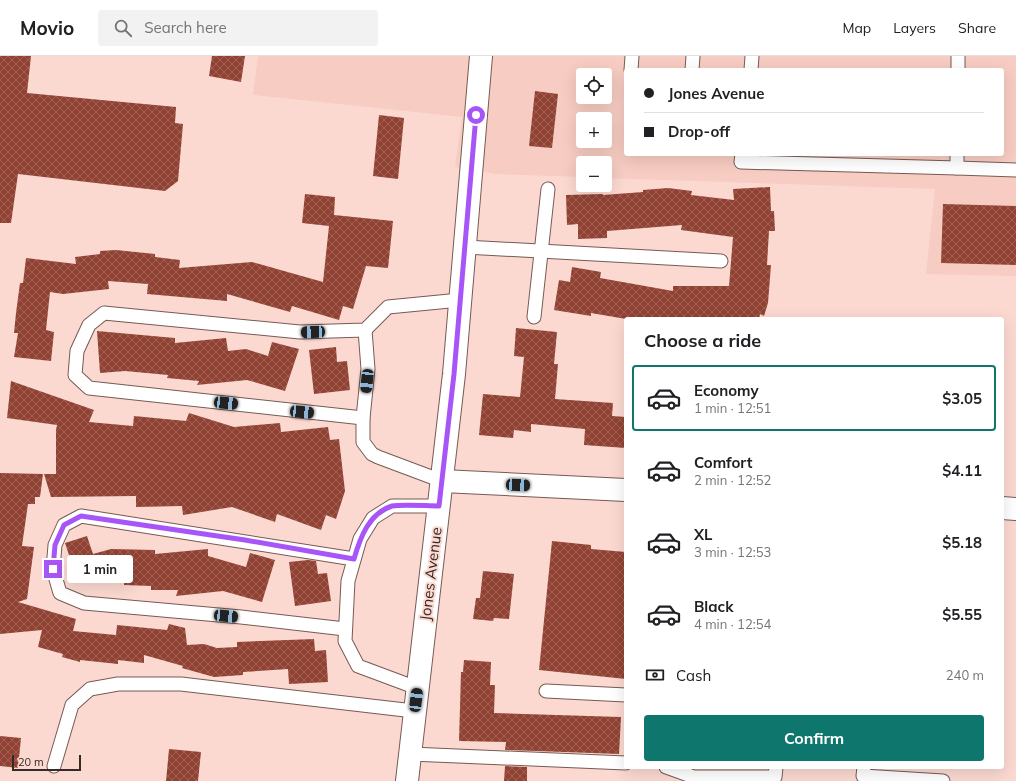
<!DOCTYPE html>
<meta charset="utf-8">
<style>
body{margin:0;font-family:Mulish,sans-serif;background:#f2f2f2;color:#202124;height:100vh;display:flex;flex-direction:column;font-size:15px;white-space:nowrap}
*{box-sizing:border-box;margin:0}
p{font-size:13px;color:#757577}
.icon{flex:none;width:22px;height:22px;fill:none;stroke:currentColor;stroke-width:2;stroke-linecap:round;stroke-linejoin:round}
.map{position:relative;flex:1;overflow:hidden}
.details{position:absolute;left:624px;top:261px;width:380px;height:452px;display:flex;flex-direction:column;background:#fff;border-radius:4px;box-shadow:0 4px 16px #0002}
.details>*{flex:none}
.hud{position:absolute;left:624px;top:12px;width:380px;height:88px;border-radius:4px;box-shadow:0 4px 16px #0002;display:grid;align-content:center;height:88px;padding:0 20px;background:#fff}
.controls{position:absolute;left:576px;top:12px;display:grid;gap:8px}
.controls a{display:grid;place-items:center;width:36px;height:36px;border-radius:4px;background:#fff;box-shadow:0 4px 16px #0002;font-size:20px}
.scale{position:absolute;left:12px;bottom:10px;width:69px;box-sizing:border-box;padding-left:4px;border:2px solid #362926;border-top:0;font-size:11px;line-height:14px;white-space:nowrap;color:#362926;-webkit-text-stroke:3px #fbd9d1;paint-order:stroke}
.end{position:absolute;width:18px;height:18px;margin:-9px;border:5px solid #a855f7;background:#fff;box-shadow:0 0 0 2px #fff}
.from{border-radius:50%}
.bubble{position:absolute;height:28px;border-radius:4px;background:#fff;box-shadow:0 4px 16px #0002;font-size:13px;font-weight:700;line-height:28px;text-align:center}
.car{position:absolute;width:12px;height:24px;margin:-12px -6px;border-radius:5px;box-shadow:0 0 3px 1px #0007;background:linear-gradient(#222 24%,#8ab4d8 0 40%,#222 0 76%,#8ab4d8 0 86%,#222 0)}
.hud b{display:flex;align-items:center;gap:14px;height:38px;font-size:15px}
.hud b+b{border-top:1px solid #e0e0e0}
.hud i{width:10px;height:10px;background:#202124}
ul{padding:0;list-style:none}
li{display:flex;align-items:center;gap:12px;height:66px;margin:0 8px 6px;padding:0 12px;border:2px solid transparent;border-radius:4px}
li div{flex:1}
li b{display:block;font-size:15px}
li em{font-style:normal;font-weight:700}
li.on{border-color:#0f766e}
li>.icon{width:36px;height:36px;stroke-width:1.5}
h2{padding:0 20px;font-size:18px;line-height:48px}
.pay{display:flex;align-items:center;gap:10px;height:44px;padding:0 20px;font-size:15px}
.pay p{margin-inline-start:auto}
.button{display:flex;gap:8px;margin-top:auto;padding:8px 20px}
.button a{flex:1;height:46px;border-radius:4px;background:#0f766e;color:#fff;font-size:16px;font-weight:700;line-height:46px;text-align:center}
header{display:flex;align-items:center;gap:24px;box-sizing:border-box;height:56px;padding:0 20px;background:#fff;border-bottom:1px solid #e0e0e0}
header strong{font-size:19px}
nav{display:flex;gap:22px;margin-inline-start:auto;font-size:14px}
.search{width:280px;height:36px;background:#f2f2f2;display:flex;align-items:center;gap:10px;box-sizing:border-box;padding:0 14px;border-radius:4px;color:#757577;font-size:15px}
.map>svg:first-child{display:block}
.built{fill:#f7ccc2;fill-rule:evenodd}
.building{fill:url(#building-cross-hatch)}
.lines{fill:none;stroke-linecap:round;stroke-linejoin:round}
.lane-casing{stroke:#775a53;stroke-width:15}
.street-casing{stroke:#775a53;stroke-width:24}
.lane{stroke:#fff;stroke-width:13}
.street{stroke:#fff;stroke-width:22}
.route{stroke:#a855f7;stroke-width:5}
.labels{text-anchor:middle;stroke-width:4;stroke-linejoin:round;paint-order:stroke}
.street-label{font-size:15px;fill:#362926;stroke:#fbd9d1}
</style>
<header>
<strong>Movio</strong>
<div class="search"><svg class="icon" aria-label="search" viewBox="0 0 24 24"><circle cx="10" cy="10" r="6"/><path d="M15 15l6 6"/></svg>Search here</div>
<nav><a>Map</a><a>Layers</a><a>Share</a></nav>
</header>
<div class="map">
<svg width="1016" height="725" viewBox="0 0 1016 725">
<defs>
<pattern id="building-cross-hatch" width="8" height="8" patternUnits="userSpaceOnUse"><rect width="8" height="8" fill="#924232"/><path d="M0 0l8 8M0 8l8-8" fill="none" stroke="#9e6155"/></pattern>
</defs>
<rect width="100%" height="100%" fill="#fbd9d1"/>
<!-- built -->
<path class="built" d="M258,0h758v220l-90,-2 9,-85 -330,-11v-15h-22v14l-88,-3 -40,-7 7,-50 -209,-22zM626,14h376v84h-376zM583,19h22v22h-22zM583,63h22v22h-22z"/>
<!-- building -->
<g class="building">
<polygon points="0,0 31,0 27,37 176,51 175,67 183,68 178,125 165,135 18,118 11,167 0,167"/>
<polygon points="212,0 245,0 241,26 209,20"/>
<polygon points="535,35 558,38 552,92 529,90"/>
<polygon points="379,59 404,62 398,123 373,120"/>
<polygon points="770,131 771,155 774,155 775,175 769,175 767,209 771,209 768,247 764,260 760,258 759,263 626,263 591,257 591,260 554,254 559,224 570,226 572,211 601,216 600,222 673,235 673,230 729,230 733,181 681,174 682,169 607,175 607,182 578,183 578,168 567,169 566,139 603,138 603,139 643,136 643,134 668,132 692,135 691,139 734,144 733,133"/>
<polygon points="305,138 335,141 334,159 393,165 388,212 366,210 353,253 343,250 339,264 292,250 290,256 227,238 227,245 147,238 148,228 108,225 109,233 63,238 50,236 46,274 54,276 51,305 14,301 18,277 14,277 16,257 20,227 23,227 26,202 76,208 75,201 100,198 100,195 116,194 155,198 155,201 180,204 179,212 252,206 323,226 329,170 302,167"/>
<polygon points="943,148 1016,150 1016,209 941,207"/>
<polygon points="516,272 557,276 554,308 558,308 555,343 613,347 612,360 626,361 626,392 584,389 585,373 531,368 531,376 514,374 513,382 479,379 483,338 520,341 524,301 514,300"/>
<polygon points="97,275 175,282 175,287 226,282 228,295 246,293 268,300 272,286 299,293 285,335 247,324 197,329 199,325 167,322 168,319 125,315 100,317"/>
<polygon points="336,291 337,306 347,305 350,334 314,338 309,294"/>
<polygon points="11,325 94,354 89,366 133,370 134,360 186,365 189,357 234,371 280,367 281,376 328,371 330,384 339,383 345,435 336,463 326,459 321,474 277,458 275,466 232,451 183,459 182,450 136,451 136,440 51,441 44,418 56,418 56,374 57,369 7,362"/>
<polygon points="0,417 43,418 40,441 35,441 35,448 28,448 22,490 34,491 27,543 18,546 76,563 73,575 116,579 117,569 167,574 169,568 185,572 187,589 204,588 217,592 237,591 237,586 314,583 315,595 326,594 328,626 289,628 288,613 243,616 243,619 214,621 182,612 183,610 144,599 144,607 118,604 118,608 80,604 80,606 62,601 63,598 38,591 42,574 0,578"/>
<polygon points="87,480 93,498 111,493 155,494 155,498 208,493 208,500 246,511 250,497 275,504 262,546 223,535 176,540 178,534 151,534 151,530 124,529 125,514 84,526 77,503 71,505 65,487"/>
<polygon points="552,485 591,489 591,493 626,496 626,623 539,614"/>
<polygon points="308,504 316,505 318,518 327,517 331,545 295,550 289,506"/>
<polygon points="483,515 514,518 509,563 494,562 493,565 473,563 476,542 480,542"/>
<polygon points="464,604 491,606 490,629 495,629 494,657 621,661 619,698 505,694 506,686 459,685 461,616 463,616"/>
<polygon points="0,680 21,682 18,712 0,710"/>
<polygon points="169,693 201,696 198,725 166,725"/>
<polygon points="505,710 527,711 527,725 504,725"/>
</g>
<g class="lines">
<defs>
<g id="lane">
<polyline points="631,14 632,0"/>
<polyline points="692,14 693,0"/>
<polyline points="751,14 752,0"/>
<polyline points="958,14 958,0"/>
<polyline points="742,98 741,106 957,112"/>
<polyline points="957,98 957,112 1016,114"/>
<polyline points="465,191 721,205"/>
<polyline points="534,261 548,133"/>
<polyline points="365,274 368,313 363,362 363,386 372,398 378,401 442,425"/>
<polyline points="363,362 89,332 75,319 77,295 89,269 104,257 300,276 365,274 388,251 460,244"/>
<polyline points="345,573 241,561 84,547 60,537 53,513 55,489 64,469 81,460 354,503"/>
<polyline points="417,632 358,610 345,585 348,525 360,483 373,462 392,450 439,450"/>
<polyline points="546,635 626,639"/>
<polyline points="410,698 626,707"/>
<polyline points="54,710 72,649 90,633 118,628 181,628 414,655"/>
<polyline points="666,711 694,721 775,721 776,711"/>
<polyline points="864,711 863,720 943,725"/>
</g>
<g id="street">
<polyline points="442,425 626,434"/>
<polyline points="1002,452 1016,453"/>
<polyline points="407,725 454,318 481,0"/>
</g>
</defs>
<!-- lane casing -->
<use href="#lane" class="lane-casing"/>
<!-- street casing -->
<use href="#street" class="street-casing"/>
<!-- lane -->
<use href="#lane" class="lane"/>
<!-- street -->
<use href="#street" class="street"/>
</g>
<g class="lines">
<!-- route -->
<path class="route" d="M53,513l2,-24 9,-20 17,-9 164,24 109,19c6,-21 15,-46 38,-53 10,-2 35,0 47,0l15,-132 22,-259"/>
</g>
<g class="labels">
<!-- street labels -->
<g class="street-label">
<text transform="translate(431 518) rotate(-83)" y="5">Jones Avenue</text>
</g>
</g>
</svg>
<div class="controls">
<a><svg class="icon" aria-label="locate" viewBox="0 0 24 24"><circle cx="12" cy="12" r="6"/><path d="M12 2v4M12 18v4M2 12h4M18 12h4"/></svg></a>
<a>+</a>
<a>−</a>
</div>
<div class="scale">20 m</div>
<i class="end from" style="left:476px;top:59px"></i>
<i class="end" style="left:53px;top:513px"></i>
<div class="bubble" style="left:67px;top:499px;width:66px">1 min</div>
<i class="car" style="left:313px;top:276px;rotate:268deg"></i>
<i class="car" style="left:367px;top:325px;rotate:186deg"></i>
<i class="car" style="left:226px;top:347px;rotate:96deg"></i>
<i class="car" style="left:302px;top:356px;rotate:96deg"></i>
<i class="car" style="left:518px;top:429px;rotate:93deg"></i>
<i class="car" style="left:226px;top:560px;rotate:95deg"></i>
<i class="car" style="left:416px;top:644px;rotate:7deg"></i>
<div class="hud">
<b><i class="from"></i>Jones Avenue</b>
<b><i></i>Drop-off</b>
</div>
<section class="details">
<h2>Choose a ride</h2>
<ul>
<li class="on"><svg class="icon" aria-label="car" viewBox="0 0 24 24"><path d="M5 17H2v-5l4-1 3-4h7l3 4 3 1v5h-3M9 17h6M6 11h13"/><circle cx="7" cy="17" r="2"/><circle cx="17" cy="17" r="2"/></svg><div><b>Economy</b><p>1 min · 12:51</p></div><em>$3.05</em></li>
<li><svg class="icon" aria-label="car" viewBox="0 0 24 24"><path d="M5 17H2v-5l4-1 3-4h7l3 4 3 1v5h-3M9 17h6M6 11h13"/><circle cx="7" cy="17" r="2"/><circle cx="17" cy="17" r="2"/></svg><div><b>Comfort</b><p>2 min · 12:52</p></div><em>$4.11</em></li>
<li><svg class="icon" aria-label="car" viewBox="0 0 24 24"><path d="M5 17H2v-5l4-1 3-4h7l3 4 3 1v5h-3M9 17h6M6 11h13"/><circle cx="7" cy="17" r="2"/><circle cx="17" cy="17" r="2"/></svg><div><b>XL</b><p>3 min · 12:53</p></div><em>$5.18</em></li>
<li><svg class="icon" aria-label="car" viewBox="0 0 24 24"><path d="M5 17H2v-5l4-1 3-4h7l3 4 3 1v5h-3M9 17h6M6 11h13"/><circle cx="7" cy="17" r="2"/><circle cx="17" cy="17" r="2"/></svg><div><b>Black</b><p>4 min · 12:54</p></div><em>$5.55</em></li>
</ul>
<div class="pay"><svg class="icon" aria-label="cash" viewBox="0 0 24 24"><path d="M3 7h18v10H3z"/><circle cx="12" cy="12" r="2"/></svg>Cash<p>240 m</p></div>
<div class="button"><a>Confirm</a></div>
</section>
</div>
